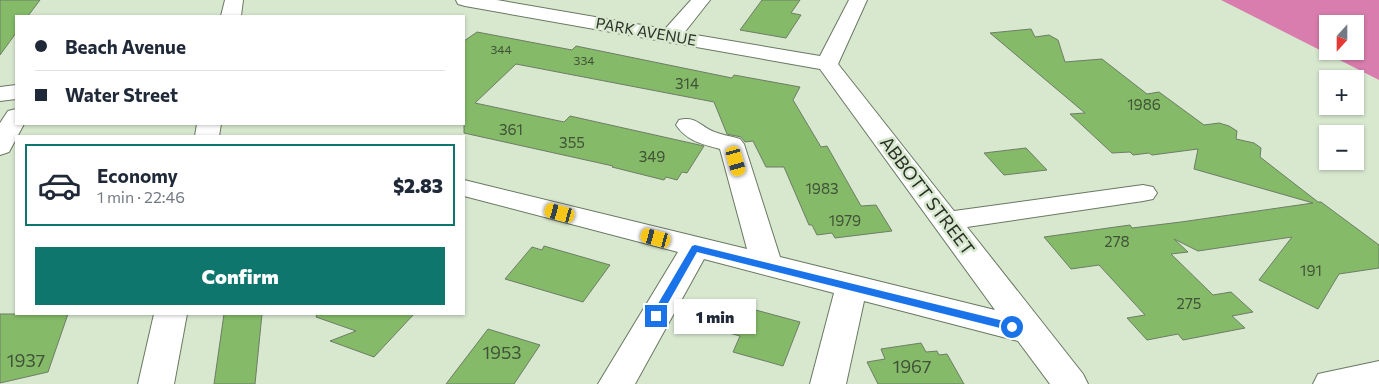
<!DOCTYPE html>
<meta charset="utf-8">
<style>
body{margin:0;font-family:Commissioner,sans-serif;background:#f6f6f7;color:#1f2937;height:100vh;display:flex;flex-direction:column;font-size:19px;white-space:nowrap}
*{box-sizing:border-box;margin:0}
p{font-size:16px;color:#747a83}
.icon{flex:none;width:28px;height:28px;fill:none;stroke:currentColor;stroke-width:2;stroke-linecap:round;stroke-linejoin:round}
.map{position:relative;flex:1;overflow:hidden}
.drawer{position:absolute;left:15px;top:135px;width:450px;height:180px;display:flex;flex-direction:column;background:#fff;border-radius:0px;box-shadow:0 1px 4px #0004}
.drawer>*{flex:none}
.banner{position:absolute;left:15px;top:15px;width:450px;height:110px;border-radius:0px;box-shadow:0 1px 4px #0004;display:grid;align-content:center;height:110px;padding:0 20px;background:#fff}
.needle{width:32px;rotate:201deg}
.buttons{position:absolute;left:1319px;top:15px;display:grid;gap:10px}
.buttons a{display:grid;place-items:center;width:45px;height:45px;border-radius:0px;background:#fff;box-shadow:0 1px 4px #0004;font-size:25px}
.end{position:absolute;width:22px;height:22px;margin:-11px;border:6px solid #1a73e8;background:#fff;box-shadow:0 0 0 2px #fff}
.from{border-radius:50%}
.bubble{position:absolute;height:35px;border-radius:0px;background:#fff;box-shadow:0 1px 4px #0004;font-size:16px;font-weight:800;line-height:35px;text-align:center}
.car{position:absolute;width:15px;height:30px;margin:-15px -8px;border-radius:6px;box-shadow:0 0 4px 1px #0007;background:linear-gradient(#f5c518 24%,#345 0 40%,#f5c518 0 76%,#345 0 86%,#f5c518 0)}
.banner b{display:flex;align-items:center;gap:18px;height:48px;font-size:19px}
.banner b+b{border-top:1px solid #e0e1e3}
.banner i{width:12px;height:12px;background:#1f2937}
ul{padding:9px 0 0;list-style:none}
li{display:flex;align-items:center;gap:15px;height:82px;margin:0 10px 8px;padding:0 10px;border:2px solid transparent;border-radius:0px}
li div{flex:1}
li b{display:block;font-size:19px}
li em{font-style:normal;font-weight:800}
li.selected{border-color:#0f766e}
li>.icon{width:45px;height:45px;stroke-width:1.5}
.cta{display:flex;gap:10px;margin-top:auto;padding:10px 20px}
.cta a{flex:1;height:58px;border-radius:0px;background:#0f766e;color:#fff;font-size:20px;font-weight:800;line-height:58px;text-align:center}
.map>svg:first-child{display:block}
.water{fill:#d87dad;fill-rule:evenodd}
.building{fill:#84ba68;stroke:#6e7d66}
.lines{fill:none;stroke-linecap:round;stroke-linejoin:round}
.minor-casing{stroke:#697862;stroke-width:2}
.minor{fill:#fff;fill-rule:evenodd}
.route{fill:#1a73e8}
.labels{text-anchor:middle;stroke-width:5;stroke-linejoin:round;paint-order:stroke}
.far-number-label{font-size:12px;fill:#405237}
.far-street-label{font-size:15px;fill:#2a3027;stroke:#d7e8cf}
.number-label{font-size:15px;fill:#405237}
.street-label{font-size:18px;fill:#2a3027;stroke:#d7e8cf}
.near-number-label{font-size:18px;fill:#405237}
</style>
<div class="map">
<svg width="1379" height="384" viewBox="0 0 1379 384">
<rect width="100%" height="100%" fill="#d7e8cf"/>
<!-- water -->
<path class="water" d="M1221,0h158v80zM1328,24h27v27h-27z"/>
<!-- building -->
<g class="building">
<polygon points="0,0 40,0 28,16 16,16 16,33 0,55"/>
<polygon points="762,0 800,0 791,13 801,15 786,38 740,30"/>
<polygon points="1031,29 1035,37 1049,35 1058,40 1065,62 1102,59 1147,94 1159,92 1204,125 1219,123 1229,126 1237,131 1236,139 1254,143 1261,148 1260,157 1318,202 1321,202 1379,245 1379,268 1339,274 1318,309 1259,280 1292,237 1198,251 1174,239 1188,252 1171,254 1213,295 1231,292 1253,312 1232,316 1245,328 1183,340 1178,334 1147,340 1127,318 1145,315 1099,265 1071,269 1044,237 1130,225 1132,228 1181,222 1313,203 1194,169 1198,149 1152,155 1149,153 1133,155 1130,152 1112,153 1070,114 1085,113 990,33"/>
<polygon points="477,32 572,50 576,46 732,78 734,75 800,87 793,100 821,147 827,146 861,206 876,205 892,231 835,238 832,233 817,235 812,225 809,225 784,167 766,167 753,141 745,142 741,137 727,134 714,102 516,64 475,103 564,122 570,116 704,146 687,173 682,172 677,180 666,177 664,180 612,167 613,166 464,133 464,41"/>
<polygon points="1026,148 1047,170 1004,175 984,153"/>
<polygon points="544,246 610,265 583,302 505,279 532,247 542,250"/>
<polygon points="741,306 800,322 783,366 733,352 740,336 729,333"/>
<polygon points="0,314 68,314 48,372 0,383"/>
<polygon points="224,314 262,314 255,384 214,384"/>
<polygon points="317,314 414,314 374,357 330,341 356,331 316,317"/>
<polygon points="488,329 540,345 514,384 446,384"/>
<polygon points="921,343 926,352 937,351 939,355 947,354 964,384 878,384 867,362 885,359 881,349"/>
</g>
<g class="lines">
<defs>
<g id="minor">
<polygon points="225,0 243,0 241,16 221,16"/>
<path d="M456,0h41l168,29 26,-29h19l-26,33 136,23 29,-56h18l-29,64 116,147 189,-26 10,2 4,6 -4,6 -10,2 -176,26 116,147 5,10h-38l-32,-43 -154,-40 -18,83h-36l24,-91 -130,-34 -69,125h-37l80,-132 -214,-56v-16l283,69 -27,-100c-18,-5 -33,-8 -44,-24l3,-5c17,-4 20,5 33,11 9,4 19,5 28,8l4,5 36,113 215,53 -175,-241 -355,-63 -7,-2z"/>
<polygon points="16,85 16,99 0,101 0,87"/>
<polygon points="16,109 16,124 24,124 9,152 0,155 0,123 8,111"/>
<polygon points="197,124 221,124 219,136 195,136"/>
<polygon points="154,314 187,314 174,384 138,384"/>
<polygon points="1379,361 1379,384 1313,384 1318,374"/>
</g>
</defs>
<!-- minor casing -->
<use href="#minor" class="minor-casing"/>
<!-- minor -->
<use href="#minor" class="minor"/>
</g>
<!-- route -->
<polygon class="route" points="695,245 1012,323 1017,327 1012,331 697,252 659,319 652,319 652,314 692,246"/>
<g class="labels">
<!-- far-number labels -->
<g class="far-number-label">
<text x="501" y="54">344</text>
<text x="584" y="65">334</text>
</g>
<!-- far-street labels -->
<g class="far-street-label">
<text transform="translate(646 32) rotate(10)" y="5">PARK AVENUE</text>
</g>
<!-- number labels -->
<g class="number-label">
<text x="687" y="89">314</text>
<text x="1144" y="110">1986</text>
<text x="511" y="135">361</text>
<text x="572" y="148">355</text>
<text x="652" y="162">349</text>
<text x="822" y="194">1983</text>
<text x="845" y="226">1979</text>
<text x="1117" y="247">278</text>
<text x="1311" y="276">191</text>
<text x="1189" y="309">275</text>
</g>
<!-- street labels -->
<g class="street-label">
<text transform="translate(927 196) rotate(53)" y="6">ABBOTT STREET</text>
</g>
<!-- near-number labels -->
<g class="near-number-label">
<text x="502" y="359">1953</text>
<text x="26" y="367">1937</text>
<text x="912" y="373">1967</text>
</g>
</g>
</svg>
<div class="buttons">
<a><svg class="needle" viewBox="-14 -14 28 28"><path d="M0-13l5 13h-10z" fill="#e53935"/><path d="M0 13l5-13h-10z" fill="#747a83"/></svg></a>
<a>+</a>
<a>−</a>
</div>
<i class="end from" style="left:1012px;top:327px"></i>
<i class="end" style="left:656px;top:316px"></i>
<div class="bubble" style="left:674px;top:299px;width:82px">1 min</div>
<i class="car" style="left:736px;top:161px;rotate:164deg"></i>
<i class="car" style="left:560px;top:213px;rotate:285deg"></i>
<i class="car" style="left:656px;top:238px;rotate:285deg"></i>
<div class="banner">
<b><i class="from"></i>Beach Avenue</b>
<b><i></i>Water Street</b>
</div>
<section class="drawer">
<ul>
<li class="selected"><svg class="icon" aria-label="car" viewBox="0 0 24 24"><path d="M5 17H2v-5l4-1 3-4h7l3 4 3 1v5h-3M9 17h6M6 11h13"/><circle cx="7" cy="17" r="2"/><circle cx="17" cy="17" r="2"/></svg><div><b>Economy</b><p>1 min · 22:46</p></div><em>$2.83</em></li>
</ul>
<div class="cta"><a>Confirm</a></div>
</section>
</div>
